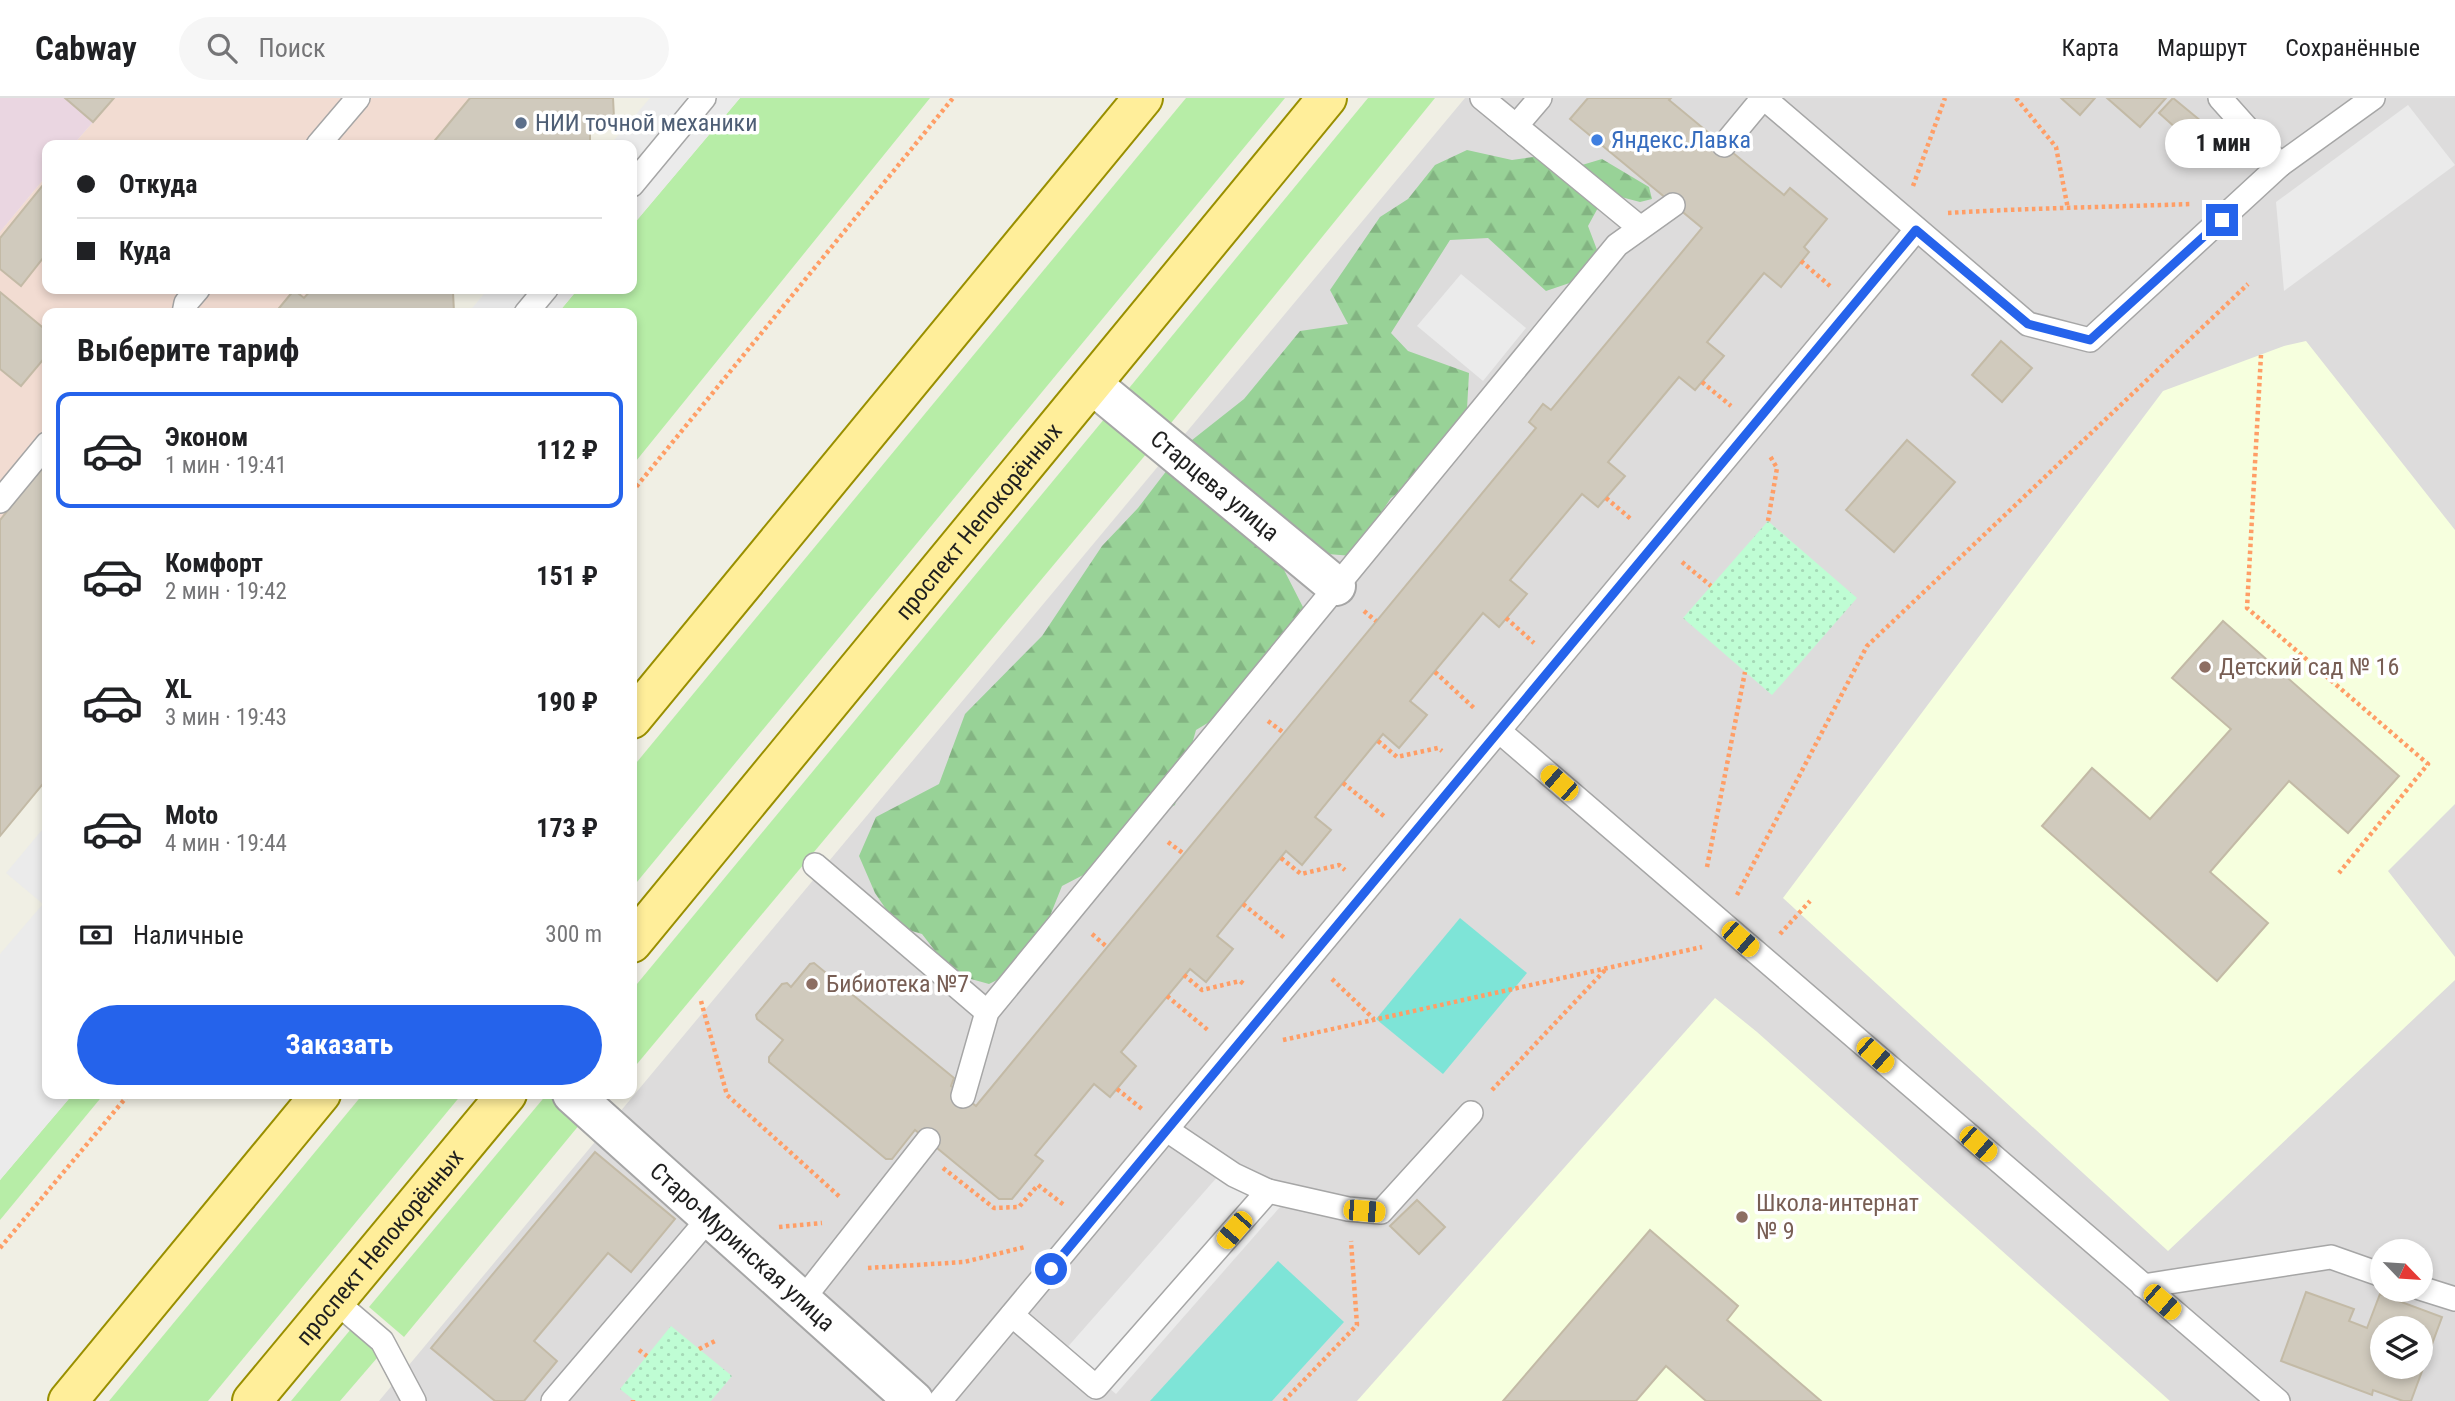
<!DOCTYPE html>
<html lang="ru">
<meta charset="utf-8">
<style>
body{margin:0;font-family:"Roboto Condensed",sans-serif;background:#f6f6f6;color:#202124;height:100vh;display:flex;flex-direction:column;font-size:26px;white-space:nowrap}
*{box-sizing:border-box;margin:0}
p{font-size:23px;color:#757577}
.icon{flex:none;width:38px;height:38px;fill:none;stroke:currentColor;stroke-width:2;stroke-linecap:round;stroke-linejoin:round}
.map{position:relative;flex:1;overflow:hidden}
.drawer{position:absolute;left:42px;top:210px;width:595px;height:791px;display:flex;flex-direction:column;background:#fff;border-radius:14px;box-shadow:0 4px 10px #0003}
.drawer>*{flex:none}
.hud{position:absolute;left:42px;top:42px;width:595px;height:154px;border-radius:14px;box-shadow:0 4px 10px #0003;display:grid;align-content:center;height:154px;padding:0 35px;background:#fff}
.needle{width:46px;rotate:115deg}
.tools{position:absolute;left:2370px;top:1141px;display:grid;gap:14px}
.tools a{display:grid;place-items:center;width:63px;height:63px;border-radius:50%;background:#fff;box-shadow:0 4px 10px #0003;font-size:35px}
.end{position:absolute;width:32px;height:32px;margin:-16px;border:9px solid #2563eb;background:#fff;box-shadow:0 0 0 4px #fff}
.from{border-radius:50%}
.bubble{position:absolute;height:49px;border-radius:24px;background:#fff;box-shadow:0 4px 10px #0003;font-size:23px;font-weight:700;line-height:49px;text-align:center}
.car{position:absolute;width:21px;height:42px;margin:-21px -10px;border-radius:9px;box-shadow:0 0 5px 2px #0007;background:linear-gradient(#f5c518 24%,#345 0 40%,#f5c518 0 76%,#345 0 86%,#f5c518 0)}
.hud b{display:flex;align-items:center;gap:24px;height:66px;font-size:26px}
.hud b+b{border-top:2px solid #e0e0e0}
.hud i{width:18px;height:18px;background:#202124}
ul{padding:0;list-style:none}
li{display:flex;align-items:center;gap:21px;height:116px;margin:0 14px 10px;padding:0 21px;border:4px solid transparent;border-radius:14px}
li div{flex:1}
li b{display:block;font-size:26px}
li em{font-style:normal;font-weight:700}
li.on{border-color:#2563eb}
li>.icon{width:63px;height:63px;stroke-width:1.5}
h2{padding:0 35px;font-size:32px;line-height:84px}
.pay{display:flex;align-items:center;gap:18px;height:77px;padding:0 35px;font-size:26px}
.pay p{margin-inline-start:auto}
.primary-button{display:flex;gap:14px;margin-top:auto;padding:14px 35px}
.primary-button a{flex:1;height:80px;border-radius:42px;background:#2563eb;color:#fff;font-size:28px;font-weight:700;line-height:80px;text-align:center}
header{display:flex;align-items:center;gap:42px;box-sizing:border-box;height:98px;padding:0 35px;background:#fff;border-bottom:2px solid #e0e0e0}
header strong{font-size:33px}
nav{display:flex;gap:38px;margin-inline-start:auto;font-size:24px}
.search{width:490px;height:63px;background:#f6f6f6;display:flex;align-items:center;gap:18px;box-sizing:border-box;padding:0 24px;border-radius:38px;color:#757577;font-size:26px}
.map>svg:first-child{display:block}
.residential{fill:#dddcdc;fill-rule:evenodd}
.commercial{fill:#f2dcd2}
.industrial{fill:#ead6e1}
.education{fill:#f6ffde}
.grass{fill:#b7eda7}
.forest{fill:url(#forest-firs)}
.park{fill:url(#park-dots)}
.pitch{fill:#7ee4d7}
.parking{fill:#ebebeb}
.building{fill:#d0cabd;stroke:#c3baa6;stroke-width:2;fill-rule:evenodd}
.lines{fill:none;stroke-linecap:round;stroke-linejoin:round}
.lane-casing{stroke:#a6a6a6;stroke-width:26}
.street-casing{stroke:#a6a6a6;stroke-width:42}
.primary-casing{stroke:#998f00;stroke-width:42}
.path{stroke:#ff9e66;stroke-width:4.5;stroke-dasharray:3.5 3.5;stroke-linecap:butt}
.lane{stroke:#fff;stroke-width:23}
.street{stroke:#fff;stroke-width:38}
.primary{stroke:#ffee9a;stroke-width:38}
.route{stroke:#2563eb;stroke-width:9}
.service-dot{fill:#5c6f8a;stroke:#fff;stroke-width:2.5}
.shop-dot{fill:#3f7fe0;stroke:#fff;stroke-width:2.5}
.education-dot{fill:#8d6e63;stroke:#fff;stroke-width:2.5}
.labels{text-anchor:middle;stroke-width:7;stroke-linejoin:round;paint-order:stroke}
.service-label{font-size:24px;fill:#4e5e75;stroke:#fff;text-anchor:start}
.shop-label{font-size:24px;fill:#366cbe;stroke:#fff;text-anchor:start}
.street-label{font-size:24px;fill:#1f1f1f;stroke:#fff}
.education-label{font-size:24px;fill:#785e54;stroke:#fff;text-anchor:start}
</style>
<header>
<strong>Cabway</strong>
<div class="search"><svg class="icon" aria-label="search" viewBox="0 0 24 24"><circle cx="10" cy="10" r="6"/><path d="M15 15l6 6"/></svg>Поиск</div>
<nav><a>Карта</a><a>Маршрут</a><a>Сохранённые</a></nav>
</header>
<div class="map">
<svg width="2455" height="1303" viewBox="0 0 2455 1303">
<defs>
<pattern id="forest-firs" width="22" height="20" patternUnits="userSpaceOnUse" patternTransform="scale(1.75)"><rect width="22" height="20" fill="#98d297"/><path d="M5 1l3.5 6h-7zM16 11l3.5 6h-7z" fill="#83b482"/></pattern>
<pattern id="park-dots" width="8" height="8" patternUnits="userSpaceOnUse" patternTransform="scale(1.75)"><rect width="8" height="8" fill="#bffdd4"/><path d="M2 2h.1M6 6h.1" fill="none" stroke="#a4d8b6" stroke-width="1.8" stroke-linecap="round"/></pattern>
</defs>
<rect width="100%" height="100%" fill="#f0efe4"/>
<!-- residential -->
<path class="residential" d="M1465,0h990v1303h-2076zM2382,1153h38v39h-38zM2382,1230h38v39h-38z"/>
<!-- commercial -->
<g class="commercial">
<polygon points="114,0 613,0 614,20 594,23 590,28 590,47 73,47"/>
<polygon points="47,77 47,191 456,191 453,194 454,214 47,215 47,681 0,738 0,134"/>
</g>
<!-- industrial -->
<polygon class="industrial" points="0,0 114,0 73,47 47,47 47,77 0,134"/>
<!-- education -->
<g class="education">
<polygon points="2306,243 2455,432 2455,706 2388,773 2455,859 2455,882 2168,1153 1783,800 2163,293 2284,248"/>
<polygon points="1715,900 1757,934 2170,1303 1357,1303"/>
</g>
<!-- grass -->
<g class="grass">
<polygon points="740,0 930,0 632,368 632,215 558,215 578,191 632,191 632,128"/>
<polygon points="1186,0 1285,0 632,790 632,670"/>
<polygon points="1368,0 1435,0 1167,330 1125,295"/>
<polygon points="1105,320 1147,355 632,972 632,892"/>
<polygon points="73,996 104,996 0,1122 0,1082"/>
<polygon points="363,996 462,996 208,1303 109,1303"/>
<polygon points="547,996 580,1026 404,1239 369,1209"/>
<polygon points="351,1231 372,1249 377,1260 340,1303 291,1303"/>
</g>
<!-- forest -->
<polygon class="forest" points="1467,52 1512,62 1540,58 1562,73 1602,61 1649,89 1652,101 1640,104 1606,95 1588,128 1605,173 1546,193 1488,140 1450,142 1391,235 1408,253 1469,275 1465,347 1391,400 1352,458 1328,456 1281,466 1305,513 1231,611 1196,632 1175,707 1164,713 1118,759 1062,788 1038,848 1011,875 989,886 953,876 922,836 898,829 875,795 859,758 876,719 939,686 965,616 1042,538 1102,448 1138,410 1187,346 1244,301 1300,233 1348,226 1330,192 1380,119 1408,101 1435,67"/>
<!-- park -->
<g class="park">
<polygon points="1768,423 1857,500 1772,597 1683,520"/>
<polygon points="671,1228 732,1278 711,1303 635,1303 620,1291"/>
</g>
<!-- pitch -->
<g class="pitch">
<polygon points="1460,820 1527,875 1443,976 1376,921"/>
<polygon points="1278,1163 1344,1224 1272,1303 1150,1303"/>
</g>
<!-- parking -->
<g class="parking">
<polygon points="650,0 740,0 632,128 632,47 610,47"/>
<polygon points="2408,7 2455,67 2284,193 2276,104"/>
<polygon points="1461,176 1526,230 1483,283 1417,228"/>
<polygon points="488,191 578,191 558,215 468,215"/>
<polygon points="47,726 47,996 73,996 0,1082 0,856 43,806 6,775"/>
<polygon points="1219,1077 1280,1109 1116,1296 1065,1252"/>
</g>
<!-- building -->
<g class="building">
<polygon points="65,0 114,0 93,24"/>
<polygon points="470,0 613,0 614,20 594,23 590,28 590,47 431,47"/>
<polygon points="1588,0 1671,0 1669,2 1784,97 1790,90 1827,121 1804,149 1809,154 1781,189 1764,175 1707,244 1724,258 1695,292 1679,279 1608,364 1625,378 1598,409 1582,396 1510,482 1527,496 1499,529 1483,515 1410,603 1427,617 1399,650 1383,636 1315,719 1331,732 1302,767 1286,753 1217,838 1233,851 1206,884 1190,871 1121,954 1136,968 1110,999 1094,986 1035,1057 1043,1063 1012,1101 999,1101 915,1032 892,1061 886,1061 769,964 769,959 783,942 757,921 756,917 782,886 787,885 791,889 810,866 814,865 954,980 951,988 976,1008 1536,330 1529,324 1543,306 1551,312 1702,130 1570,21"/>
<polygon points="2061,0 2095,0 2080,17"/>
<polygon points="2107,0 2166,0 2140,29"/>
<polygon points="2173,0 2201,23 2186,39 2159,15"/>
<polygon points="47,82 47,155 21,188 0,171 0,140"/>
<polygon points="312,191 456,191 453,194 454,214 275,215 294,192 304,200"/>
<polygon points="0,194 47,233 47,257 21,288 0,271"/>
<polygon points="2001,243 2032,270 2002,304 1972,277"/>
<polygon points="1907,342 1955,384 1894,454 1846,412"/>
<polygon points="47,364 47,681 0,738 0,422"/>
<polygon points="2223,523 2399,678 2348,735 2289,683 2210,774 2268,825 2217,883 2042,728 2092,670 2150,721 2231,631 2172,580"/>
<polygon points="595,1054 675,1121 631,1174 608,1155 534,1243 557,1263 524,1303 495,1303 431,1250"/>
<polygon points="1417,1102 1445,1129 1419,1156 1390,1128"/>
<polygon points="1650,1132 1738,1208 1727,1222 1821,1303 1706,1303 1666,1268 1636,1303 1503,1303"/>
<path d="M2306,1194l48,17 -5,12 18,7 13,-34 62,23 -31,84h-8l-30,-11 -1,5 -91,-34zM2382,1230h38v39h-38z"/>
</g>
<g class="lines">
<defs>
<g id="lane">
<polyline points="1482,0 1639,129"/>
<polyline points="1764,0 2028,226 2090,242 2280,67 2373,0"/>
<polyline points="2220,0 2280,67"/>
<polyline points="1516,28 1540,0"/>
<polyline points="318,47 358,0"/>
<polyline points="1724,47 1763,0"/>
<polyline points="632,87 704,0"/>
<polyline points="184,215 186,205 198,191"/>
<polyline points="526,215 546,191"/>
<polyline points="0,403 47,346"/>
<polyline points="1499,633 2278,1303"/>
<polyline points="815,767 987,914"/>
<polyline points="963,998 987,914 1617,147 1673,107"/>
<polyline points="1268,1093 1348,1111 1381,1114 1471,1015"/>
<polyline points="2143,1188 2331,1159 2382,1177"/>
<polyline points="2420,1190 2455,1201"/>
<polyline points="803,1201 928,1042"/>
<polyline points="334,1202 382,1243 414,1303"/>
<polyline points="1012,1217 1096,1289 1268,1093 1234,1077 1167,1032"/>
<polyline points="553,1303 710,1119"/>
<polyline points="940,1303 1916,132"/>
</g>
<g id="street">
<path id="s1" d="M1093,287l243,201"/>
<path id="s2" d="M572,996l342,307"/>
</g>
<g id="primary">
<polyline points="632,621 1143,0"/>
<path id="s3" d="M632,845l695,-845"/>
<polyline points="68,1303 321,996"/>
<path id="s4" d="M252,1303l255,-307"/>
</g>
</defs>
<!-- lane casing -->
<use href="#lane" class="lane-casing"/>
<!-- street casing -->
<use href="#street" class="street-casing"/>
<!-- primary casing -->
<use href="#primary" class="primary-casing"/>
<!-- path -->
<g class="path">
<polyline points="2016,0 2056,49 2068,111"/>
<polyline points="1913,88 1945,0"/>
<path d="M1948,115c81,-5 161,-6 243,-9"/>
<polyline points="1801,163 1830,188"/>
<polyline points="2261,257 2247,510 2428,666 2339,775"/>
<polyline points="1702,284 1731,308"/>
<polyline points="632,394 953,0"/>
<polyline points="1606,400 1632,422"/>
<polyline points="1768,423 1777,370 1770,358"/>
<polyline points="1682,464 1711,488"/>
<polyline points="1364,513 1376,523"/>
<polyline points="1506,520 1534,545"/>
<polyline points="1435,574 1475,611"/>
<polyline points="1268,623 1284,635"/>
<polyline points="1378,643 1397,659 1438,650 1442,653"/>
<polyline points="1343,685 1385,719"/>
<polyline points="1168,744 1184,756"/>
<polyline points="1281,760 1301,776 1339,767 1345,772"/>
<polyline points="1707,769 1745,574"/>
<polyline points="1737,797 1867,548 2248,186"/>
<polyline points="1243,806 1286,841"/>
<polyline points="1092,836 1107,849"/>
<polyline points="1780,836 1810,803"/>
<polyline points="1184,877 1202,892 1240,883 1245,887"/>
<polyline points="1332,881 1374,921"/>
<polyline points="1167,898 1209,933"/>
<polyline points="701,903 727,997 841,1100"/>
<polyline points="1283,942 1702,849"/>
<polyline points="1117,991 1142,1011"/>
<polyline points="1492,992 1606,871"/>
<polyline points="943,1070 994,1110 1019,1109 1038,1087 1064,1107"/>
<polyline points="779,1129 822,1125"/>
<polyline points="0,1150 129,996"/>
<polyline points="868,1170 964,1164 1025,1149"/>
<polyline points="699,1251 717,1242"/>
<polyline points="639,1252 647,1258"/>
<polyline points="633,1303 633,1302"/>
<polyline points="1284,1303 1357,1227 1351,1143"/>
</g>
<!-- lane -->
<use href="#lane" class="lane"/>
<!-- street -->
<use href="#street" class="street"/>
<!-- primary -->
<use href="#primary" class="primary"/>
</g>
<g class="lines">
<!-- route -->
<polyline class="route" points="1051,1171 1916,132 2028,226 2090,242 2222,122"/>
</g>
<!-- markers -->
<circle class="service-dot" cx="521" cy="25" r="7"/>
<circle class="shop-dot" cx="1597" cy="42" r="7"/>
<g class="education-dot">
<circle cx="2205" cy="569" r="7"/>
<circle cx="812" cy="886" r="7"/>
<circle cx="1742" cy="1119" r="7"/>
</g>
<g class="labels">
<!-- service labels -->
<g class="service-label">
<text x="535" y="33">НИИ точной механики</text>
</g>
<!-- shop labels -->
<g class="shop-label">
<text x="1611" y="50">Яндекс.Лавка</text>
</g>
<!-- street labels -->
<g class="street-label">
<text dy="8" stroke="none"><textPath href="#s1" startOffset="158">Старцева улица</textPath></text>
<text dy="8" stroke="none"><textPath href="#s3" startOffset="546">проспект Непокорённых</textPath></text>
<text dy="8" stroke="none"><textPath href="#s4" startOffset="200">проспект Непокорённых</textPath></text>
<text dy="8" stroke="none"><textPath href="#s2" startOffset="229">Старо-Муринская улица</textPath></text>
</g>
<!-- education labels -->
<g class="education-label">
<text x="2219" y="577">Детский сад № 16</text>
<text x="826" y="894">Бибиотека №7</text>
<text x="1756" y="1113">Школа-интернат<tspan x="1756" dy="28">№ 9</tspan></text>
</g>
</g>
</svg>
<div class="tools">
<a><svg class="needle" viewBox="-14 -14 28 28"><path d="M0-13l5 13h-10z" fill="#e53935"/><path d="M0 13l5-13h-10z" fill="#757577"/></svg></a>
<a><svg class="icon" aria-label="layers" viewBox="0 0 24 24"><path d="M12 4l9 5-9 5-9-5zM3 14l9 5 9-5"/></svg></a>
</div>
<i class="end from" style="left:1051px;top:1171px"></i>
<i class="end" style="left:2222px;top:122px"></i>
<div class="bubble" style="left:2165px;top:21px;width:116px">1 мин</div>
<i class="car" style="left:1559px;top:685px;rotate:311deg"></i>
<i class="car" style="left:1740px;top:841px;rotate:131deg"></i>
<i class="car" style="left:1875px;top:957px;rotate:131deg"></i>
<i class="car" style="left:1978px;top:1046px;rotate:131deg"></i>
<i class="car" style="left:1364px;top:1113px;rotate:95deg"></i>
<i class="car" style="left:1234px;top:1132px;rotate:221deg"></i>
<i class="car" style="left:2162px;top:1204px;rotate:131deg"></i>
<div class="hud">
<b><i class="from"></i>Откуда</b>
<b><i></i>Куда</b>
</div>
<section class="drawer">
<h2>Выберите тариф</h2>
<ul>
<li class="on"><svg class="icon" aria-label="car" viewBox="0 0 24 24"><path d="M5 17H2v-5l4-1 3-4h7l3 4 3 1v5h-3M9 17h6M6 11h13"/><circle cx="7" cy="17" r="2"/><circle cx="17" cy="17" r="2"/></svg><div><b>Эконом</b><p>1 мин · 19:41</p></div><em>112 ₽</em></li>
<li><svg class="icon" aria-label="car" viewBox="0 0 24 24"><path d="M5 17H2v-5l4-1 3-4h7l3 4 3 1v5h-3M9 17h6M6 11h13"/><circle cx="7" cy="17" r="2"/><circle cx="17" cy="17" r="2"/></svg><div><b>Комфорт</b><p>2 мин · 19:42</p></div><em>151 ₽</em></li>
<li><svg class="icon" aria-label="car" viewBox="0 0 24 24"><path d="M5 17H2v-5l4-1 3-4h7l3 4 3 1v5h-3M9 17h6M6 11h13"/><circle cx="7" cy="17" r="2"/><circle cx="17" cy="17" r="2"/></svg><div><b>XL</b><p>3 мин · 19:43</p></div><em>190 ₽</em></li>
<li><svg class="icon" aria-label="car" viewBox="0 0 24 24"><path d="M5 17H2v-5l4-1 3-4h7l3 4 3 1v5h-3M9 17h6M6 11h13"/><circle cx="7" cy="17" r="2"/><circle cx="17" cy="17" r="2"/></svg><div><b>Moto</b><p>4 мин · 19:44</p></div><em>173 ₽</em></li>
</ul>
<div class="pay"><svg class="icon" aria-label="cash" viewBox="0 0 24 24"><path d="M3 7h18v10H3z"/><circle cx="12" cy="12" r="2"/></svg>Наличные<p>300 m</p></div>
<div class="primary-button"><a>Заказать</a></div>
</section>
</div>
